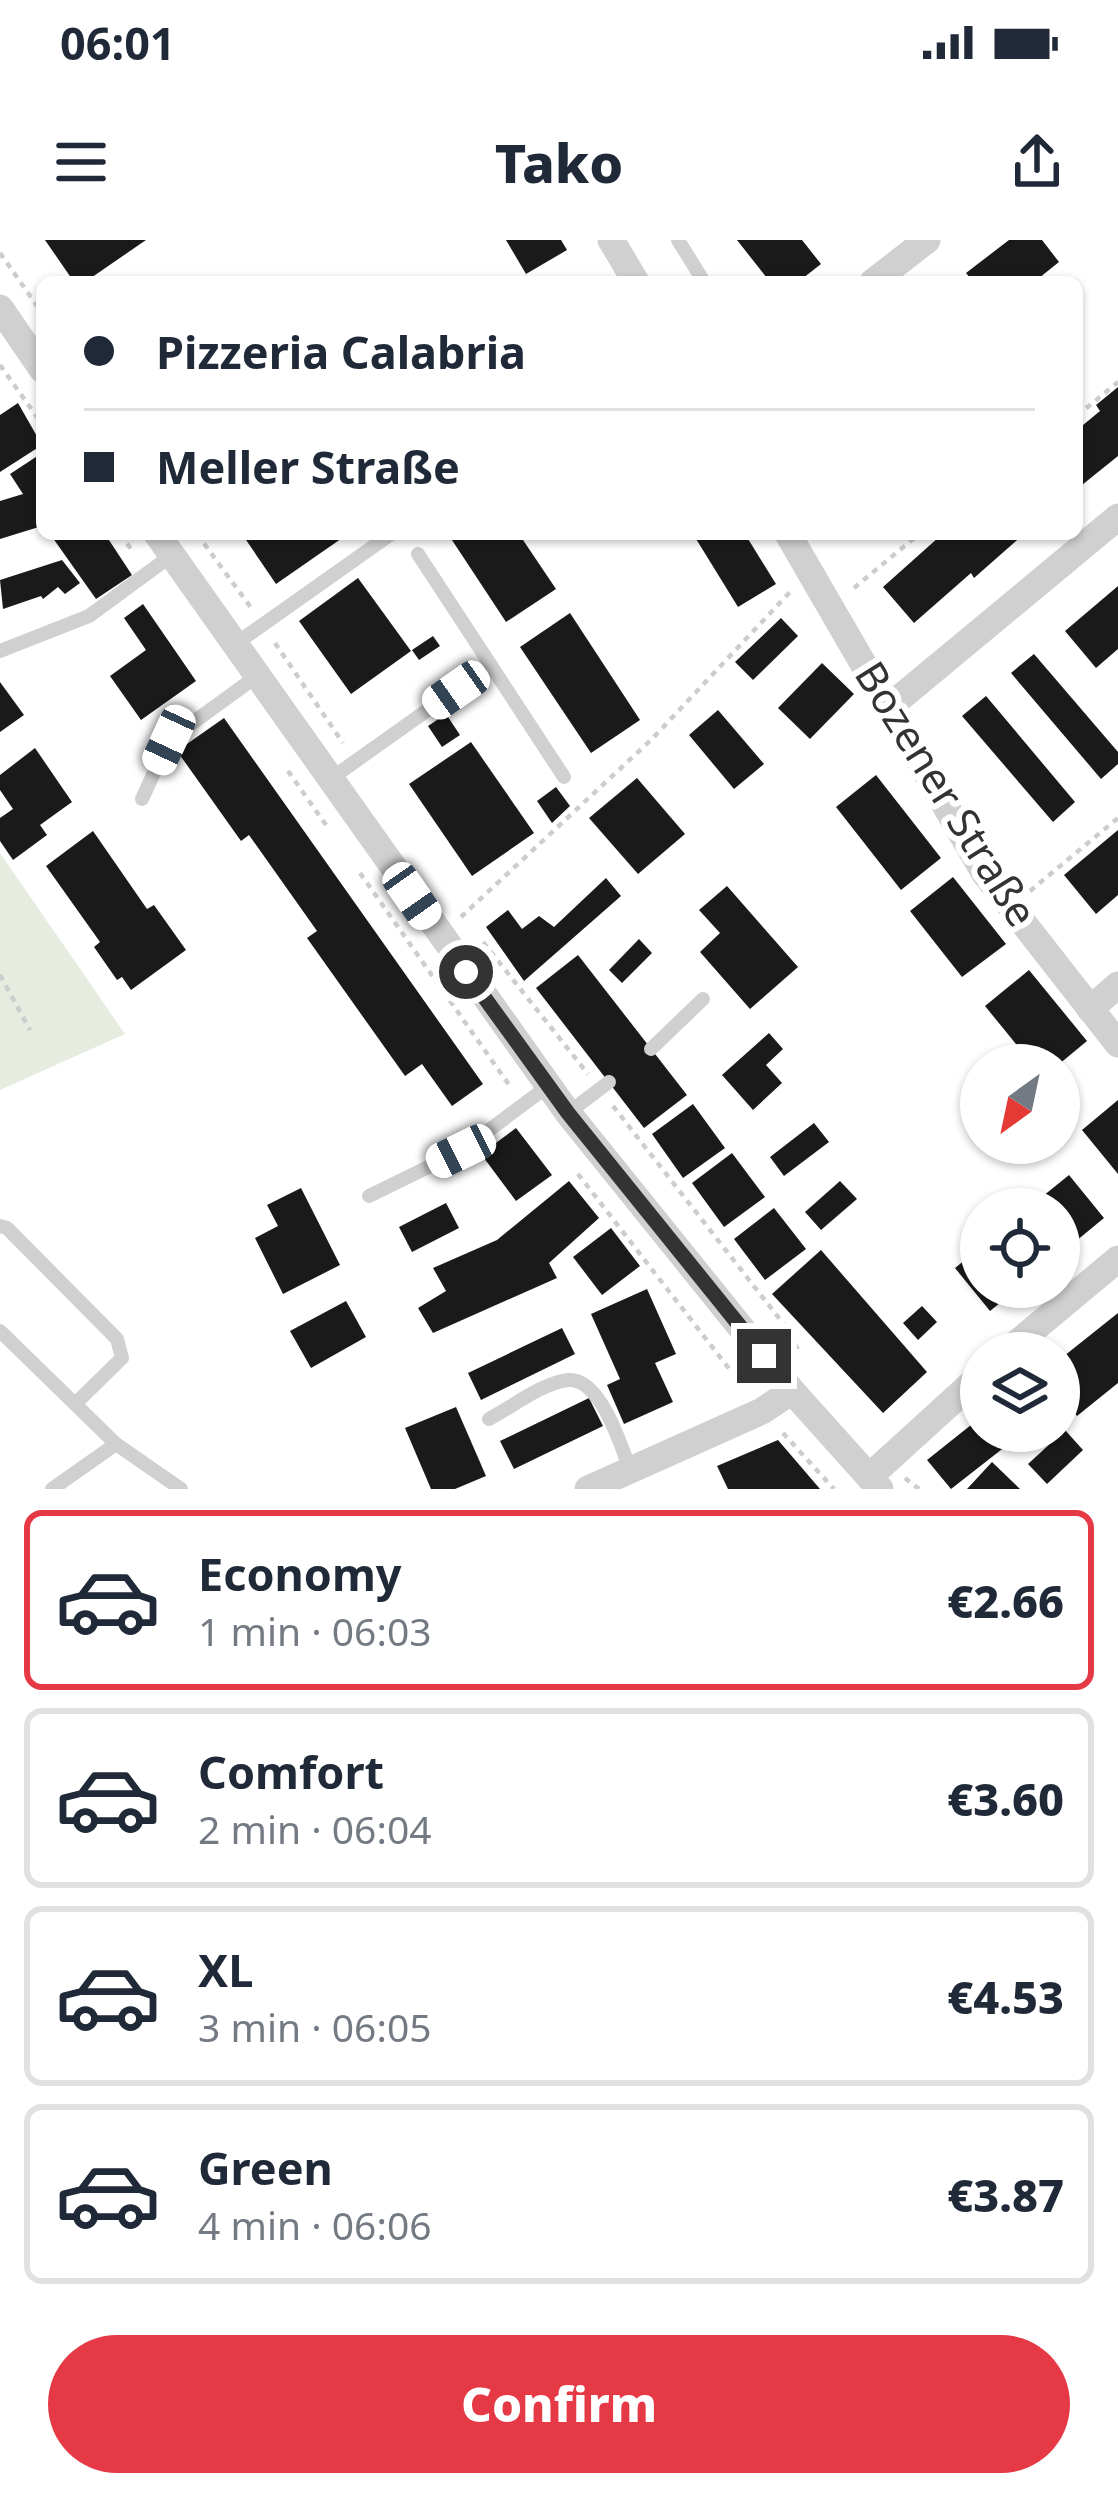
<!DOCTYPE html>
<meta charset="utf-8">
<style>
body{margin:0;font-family:"Noto Sans",sans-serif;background:#f2f2f3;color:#1f2937;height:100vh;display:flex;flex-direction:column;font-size:45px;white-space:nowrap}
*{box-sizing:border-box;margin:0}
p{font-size:39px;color:#747a83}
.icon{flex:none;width:66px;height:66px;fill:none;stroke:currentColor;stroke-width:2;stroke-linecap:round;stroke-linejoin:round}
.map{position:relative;height:1249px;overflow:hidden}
.drawer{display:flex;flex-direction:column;background:#fff;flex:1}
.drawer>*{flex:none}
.top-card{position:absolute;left:36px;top:36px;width:1047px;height:264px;border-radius:18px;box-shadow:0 3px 9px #0004;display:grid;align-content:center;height:264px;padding:0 48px;background:#fff}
.needle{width:78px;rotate:213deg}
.fabs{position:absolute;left:960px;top:804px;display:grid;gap:24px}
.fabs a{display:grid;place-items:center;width:120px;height:120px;border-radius:50%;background:#fff;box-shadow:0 3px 9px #0004;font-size:60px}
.end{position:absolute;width:54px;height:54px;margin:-27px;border:15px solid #333;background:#fff;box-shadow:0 0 0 6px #fff}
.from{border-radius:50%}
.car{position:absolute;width:36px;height:72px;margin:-36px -18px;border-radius:15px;box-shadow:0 0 9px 3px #0007;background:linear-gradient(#fff 24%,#345 0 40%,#fff 0 76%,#345 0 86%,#fff 0)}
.top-card b{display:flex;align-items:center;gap:42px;height:114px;font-size:45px}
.top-card b+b{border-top:3px solid #e0e1e3}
.top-card i{width:30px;height:30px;background:#1f2937}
ul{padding:21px 0 0;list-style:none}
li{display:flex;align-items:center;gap:36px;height:180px;margin:0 24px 18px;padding:0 24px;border:6px solid #e0e1e3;border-radius:18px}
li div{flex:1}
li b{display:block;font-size:45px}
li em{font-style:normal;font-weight:800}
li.selected{border-color:#e63946}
li>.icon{width:108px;height:108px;stroke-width:1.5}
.primary-button{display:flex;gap:24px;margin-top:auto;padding:24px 48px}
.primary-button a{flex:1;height:138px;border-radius:72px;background:#e63946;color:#fff;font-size:48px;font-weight:800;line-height:138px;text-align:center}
.status{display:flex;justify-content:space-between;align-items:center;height:84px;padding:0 60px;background:#fff;direction:ltr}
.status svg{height:33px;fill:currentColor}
header{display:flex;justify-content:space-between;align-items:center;height:156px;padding:0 48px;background:#fff;font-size:54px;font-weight:800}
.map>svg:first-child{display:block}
.green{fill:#e6ecdf}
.building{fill:#1a1a1a}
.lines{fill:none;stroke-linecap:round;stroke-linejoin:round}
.path{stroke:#cdcdcd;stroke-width:4.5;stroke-dasharray:6 6;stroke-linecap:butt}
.lane{stroke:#d0d0d0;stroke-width:14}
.street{stroke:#d0d0d0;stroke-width:27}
.route{stroke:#333;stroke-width:15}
.labels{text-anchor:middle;stroke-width:12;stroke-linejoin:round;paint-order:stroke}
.street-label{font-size:42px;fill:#333;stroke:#fff}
</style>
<div class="status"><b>06:01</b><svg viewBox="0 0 49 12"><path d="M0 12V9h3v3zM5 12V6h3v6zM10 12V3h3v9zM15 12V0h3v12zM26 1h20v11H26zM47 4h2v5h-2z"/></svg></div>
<header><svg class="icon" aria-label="menu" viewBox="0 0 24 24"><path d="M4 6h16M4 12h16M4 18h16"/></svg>Tako<svg class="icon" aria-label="share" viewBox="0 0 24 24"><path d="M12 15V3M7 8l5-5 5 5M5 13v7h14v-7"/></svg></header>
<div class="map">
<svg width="1118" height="1249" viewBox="0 0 1118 1249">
<rect width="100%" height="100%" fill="#fff"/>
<!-- green -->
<polygon class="green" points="0,613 125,794 0,850"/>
<!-- building -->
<g class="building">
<polygon points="45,0 146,0 85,42 74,42"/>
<polygon points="506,0 561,0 567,10 526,34"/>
<polygon points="737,0 802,0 821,24 798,42 770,42"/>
<polygon points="1009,0 1042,0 1059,22 1034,42 964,42 970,38 966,33"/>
<polygon points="1118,147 1118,216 1077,249 1077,190 1100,171 1096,165"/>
<polygon points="18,163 42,205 0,232 0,175"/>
<polygon points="42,213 42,286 0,299 0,261 23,254 10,234"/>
<polygon points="50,294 105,294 132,335 96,359"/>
<polygon points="242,294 348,294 276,344"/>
<polygon points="448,294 519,294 556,349 506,382"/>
<polygon points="693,294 745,294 776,344 738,367"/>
<polygon points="948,294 1024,294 974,338 971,333 914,383 883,347 939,297 942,300"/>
<polygon points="62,320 80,343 65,354 58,347 43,359 41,356 3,369 0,340"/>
<polygon points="358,338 411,411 351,454 299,381"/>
<polygon points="1118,346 1118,409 1096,428 1065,391"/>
<polygon points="143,364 196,441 141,480 110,436 146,410 124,378"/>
<polygon points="570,373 640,480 591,513 520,407"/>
<polygon points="781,378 798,396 753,440 735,422"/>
<polygon points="433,396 440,406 419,420 412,410"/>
<polygon points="1034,414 1118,512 1118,524 1101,539 1011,433"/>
<polygon points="822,423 854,454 810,499 778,468"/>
<polygon points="0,442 24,475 0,492"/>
<polygon points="986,456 1075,562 1053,582 962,476"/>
<polygon points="718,470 764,524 734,549 689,495"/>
<polygon points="446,474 460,495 442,507 428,486"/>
<polygon points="224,478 483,844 452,866 422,824 405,836 307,698 317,691 249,595 241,601 177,511"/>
<polygon points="471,502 534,593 472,636 409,544"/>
<polygon points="35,508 72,562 40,585 47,595 13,620 0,601 0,578 13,569 0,550 0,535"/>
<polygon points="876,535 941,618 901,650 836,567"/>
<polygon points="637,538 685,594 638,634 589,578"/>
<polygon points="556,547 570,566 552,583 537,561"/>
<polygon points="1118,590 1118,655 1096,674 1064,635"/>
<polygon points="93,591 147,669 154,665 186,710 131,750 122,737 117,740 94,707 100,702 46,626"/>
<polygon points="953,637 1006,704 962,737 910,671"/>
<polygon points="606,638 621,656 524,741 486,687 508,670 522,689 539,676 554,687"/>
<polygon points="727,646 798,727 750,769 700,712 720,693 699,670"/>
<polygon points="639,699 652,713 622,743 609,730"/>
<polygon points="578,715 687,855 644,888 536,748"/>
<polygon points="1029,730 1087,801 1058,825 1033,825 985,766"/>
<polygon points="769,793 783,809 766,825 782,843 753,870 722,835"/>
<polygon points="1118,860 1118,934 1082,890"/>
<polygon points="693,864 725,908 683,938 652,894"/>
<polygon points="814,883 829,902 784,936 770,917"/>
<polygon points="516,888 552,935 516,961 481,914"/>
<polygon points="732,913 765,957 724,987 692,943"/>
<polygon points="1069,935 1104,978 1059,1015 1059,969 1027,969"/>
<polygon points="569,941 599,978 549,1023 557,1038 433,1093 418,1068 446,1051 433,1028 497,1000"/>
<polygon points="840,941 857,959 821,990 805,972"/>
<polygon points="301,948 340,1025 283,1054 255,998 278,986 267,965"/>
<polygon points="446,963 459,988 412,1012 399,987"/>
<polygon points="774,968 806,1009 765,1040 734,999"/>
<polygon points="611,988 640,1026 602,1055 573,1017"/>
<polygon points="981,1007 981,1047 1020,1047 990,1071 955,1028"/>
<polygon points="821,1010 927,1132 883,1173 772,1054"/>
<polygon points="647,1049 676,1114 655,1123 673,1162 624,1184 607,1145 620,1139 591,1074"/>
<polygon points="346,1061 366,1097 311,1128 290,1091"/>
<polygon points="922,1066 937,1082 918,1100 903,1083"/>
<polygon points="1118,1073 1118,1143 1077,1176 1059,1152 1059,1120"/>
<polygon points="562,1088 575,1114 481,1160 468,1133"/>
<polygon points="589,1158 603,1186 514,1229 500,1201"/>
<polygon points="456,1167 486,1236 455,1249 431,1249 405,1188"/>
<polygon points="981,1177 981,1191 994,1191 1006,1206 951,1249 927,1220"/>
<polygon points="1065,1190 1083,1210 1047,1244 1028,1224"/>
<polygon points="778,1200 820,1249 728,1249 717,1226"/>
<polygon points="992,1222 1020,1249 967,1249"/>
</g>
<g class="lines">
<!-- path -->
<g class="path">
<polyline points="0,13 42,73"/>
<polyline points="0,125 42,184"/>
<polyline points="1077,176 1118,142"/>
<polyline points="120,294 131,309"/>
<polyline points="197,294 252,369"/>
<polyline points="854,348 919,294"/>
<polyline points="275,403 343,503"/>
<polyline points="288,531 326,585"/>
<polyline points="360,633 512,849"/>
<polyline points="1030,651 1118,578"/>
<polyline points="461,677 652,499 790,352"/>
<polyline points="483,702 588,834"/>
<polyline points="0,735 30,790"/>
<polyline points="613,866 789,1091 798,1110"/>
<polyline points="578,934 744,1148"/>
<polyline points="783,1193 834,1249"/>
<polyline points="905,1238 919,1249"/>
</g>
<!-- lane -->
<g class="lane">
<polyline points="678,0 704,42"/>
<polyline points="418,314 564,537"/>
<polyline points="234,405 391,294"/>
<polyline points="0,411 89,376 172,315"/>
<polyline points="329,540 491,425"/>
<polyline points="142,559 169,500 257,436"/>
<polyline points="651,809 703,759"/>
<polyline points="568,873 609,842"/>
<polyline points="369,956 461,911 548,846"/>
<polyline points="0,986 7,988 117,1099 122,1118 75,1164"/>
<polyline points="0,1091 116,1204 181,1249"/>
<path d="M489,1179c23,-12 53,-36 79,-39 32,-3 53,65 62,90"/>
<polyline points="52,1249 116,1204"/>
</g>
<!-- street -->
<g class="street">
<polyline points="611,0 636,42"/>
<polyline points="873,42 927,0"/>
<polyline points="0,68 42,129"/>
<polyline points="157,294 568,873 792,1151 880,1249"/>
<polyline points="788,294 985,634 1118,804"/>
<polyline points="889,467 1118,277"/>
<polyline points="1090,769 1118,745"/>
<polyline points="1005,1113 1118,1019"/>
<polyline points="869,1237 981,1135"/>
<polyline points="588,1249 762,1171 792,1151"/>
</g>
</g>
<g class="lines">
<!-- route -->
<polyline class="route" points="466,732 568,873 764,1116"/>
</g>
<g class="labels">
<!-- street labels -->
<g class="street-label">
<text transform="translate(946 554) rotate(58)" y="15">Bozener Straße</text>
</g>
</g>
</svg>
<div class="fabs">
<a><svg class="needle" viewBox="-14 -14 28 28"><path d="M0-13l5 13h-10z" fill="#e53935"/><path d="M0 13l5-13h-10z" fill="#747a83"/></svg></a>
<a><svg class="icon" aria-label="locate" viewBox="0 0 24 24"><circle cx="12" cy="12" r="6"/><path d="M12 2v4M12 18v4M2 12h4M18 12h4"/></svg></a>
<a><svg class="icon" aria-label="layers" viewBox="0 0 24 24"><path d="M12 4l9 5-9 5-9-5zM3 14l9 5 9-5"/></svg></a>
</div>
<i class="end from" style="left:466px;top:732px"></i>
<i class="end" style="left:764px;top:1116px"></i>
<i class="car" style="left:456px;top:450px;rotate:235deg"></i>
<i class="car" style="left:169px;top:500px;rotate:205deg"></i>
<i class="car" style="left:412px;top:656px;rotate:145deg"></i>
<i class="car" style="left:461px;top:911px;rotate:244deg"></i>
<div class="top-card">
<b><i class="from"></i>Pizzeria Calabria</b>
<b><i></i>Meller Straße</b>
</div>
</div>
<section class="drawer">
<ul>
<li class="selected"><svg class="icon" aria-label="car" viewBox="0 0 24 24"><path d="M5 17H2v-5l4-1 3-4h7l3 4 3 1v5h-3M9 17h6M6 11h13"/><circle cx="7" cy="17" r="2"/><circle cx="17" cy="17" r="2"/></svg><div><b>Economy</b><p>1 min · 06:03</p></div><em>€2.66</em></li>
<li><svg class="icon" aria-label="car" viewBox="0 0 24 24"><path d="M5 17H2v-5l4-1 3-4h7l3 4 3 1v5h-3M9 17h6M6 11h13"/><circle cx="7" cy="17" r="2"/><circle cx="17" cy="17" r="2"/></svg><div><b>Comfort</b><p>2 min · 06:04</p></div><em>€3.60</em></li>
<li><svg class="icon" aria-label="car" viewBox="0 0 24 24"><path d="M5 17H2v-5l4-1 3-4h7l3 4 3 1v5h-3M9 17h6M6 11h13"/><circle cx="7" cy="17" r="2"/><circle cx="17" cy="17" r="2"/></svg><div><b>XL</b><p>3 min · 06:05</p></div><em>€4.53</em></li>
<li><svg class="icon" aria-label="car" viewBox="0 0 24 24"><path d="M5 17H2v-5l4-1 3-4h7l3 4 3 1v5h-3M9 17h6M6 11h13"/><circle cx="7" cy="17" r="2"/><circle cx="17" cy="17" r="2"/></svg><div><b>Green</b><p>4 min · 06:06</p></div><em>€3.87</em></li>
</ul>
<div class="primary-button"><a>Confirm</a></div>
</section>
